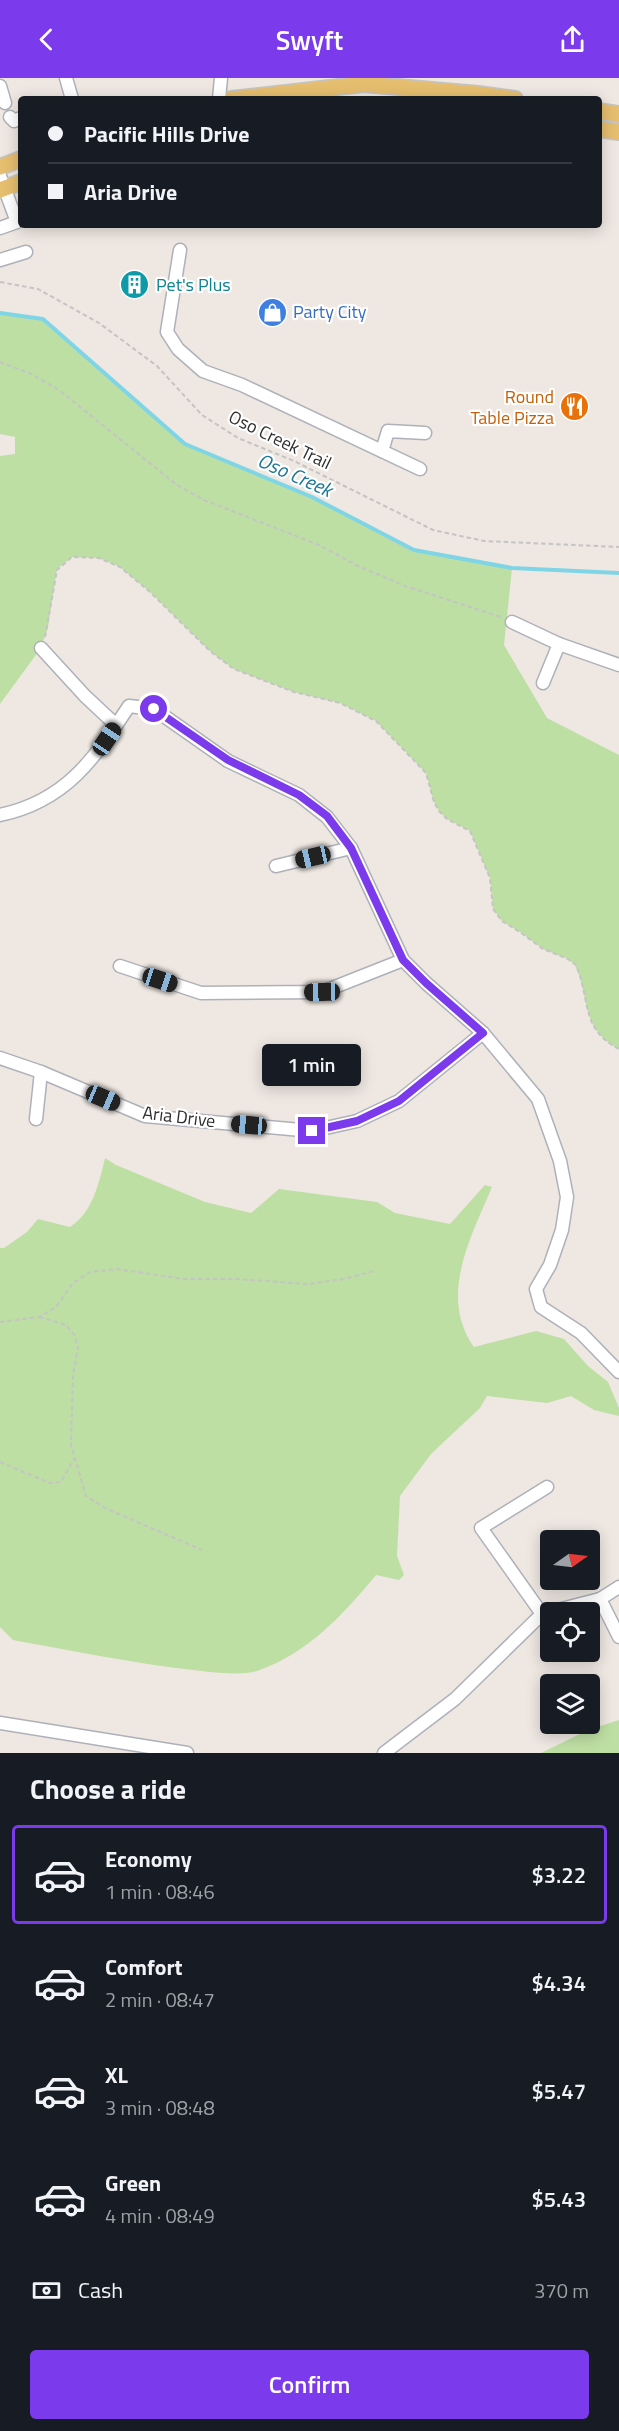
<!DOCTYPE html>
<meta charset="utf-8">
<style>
body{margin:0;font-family:"Titillium Web",sans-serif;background:#242831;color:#f1f3f6;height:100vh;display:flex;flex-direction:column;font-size:22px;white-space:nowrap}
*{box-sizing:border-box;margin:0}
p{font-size:20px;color:#9ea1a6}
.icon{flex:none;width:33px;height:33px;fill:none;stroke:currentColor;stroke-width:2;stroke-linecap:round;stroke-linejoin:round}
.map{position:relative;height:1675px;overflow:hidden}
.side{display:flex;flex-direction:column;background:#171b24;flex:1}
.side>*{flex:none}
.hud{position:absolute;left:18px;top:18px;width:584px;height:132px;border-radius:6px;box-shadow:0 3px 15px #0003;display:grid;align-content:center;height:132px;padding:0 30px;background:#171b24}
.needle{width:39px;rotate:76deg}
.buttons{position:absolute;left:540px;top:1452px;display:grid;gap:12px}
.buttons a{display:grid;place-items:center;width:60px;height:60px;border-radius:6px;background:#171b24;box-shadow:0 3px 15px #0003;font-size:30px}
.end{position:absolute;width:27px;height:27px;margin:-14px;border:8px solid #7c3aed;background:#fff;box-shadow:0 0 0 3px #fff}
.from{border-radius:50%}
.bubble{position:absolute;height:42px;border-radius:6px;background:#171b24;box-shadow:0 3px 15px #0003;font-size:20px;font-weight:600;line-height:42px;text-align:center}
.car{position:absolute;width:18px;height:36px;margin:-18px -9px;border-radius:8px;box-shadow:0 0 4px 2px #0007;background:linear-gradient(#222 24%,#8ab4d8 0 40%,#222 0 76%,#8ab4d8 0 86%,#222 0)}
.hud b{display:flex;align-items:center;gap:21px;height:57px;font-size:22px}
.hud b+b{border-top:2px solid #363941}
.hud i{width:15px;height:15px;background:#f1f3f6}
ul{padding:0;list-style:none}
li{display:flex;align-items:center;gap:18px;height:99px;margin:0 12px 9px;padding:0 18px;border:3px solid transparent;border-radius:6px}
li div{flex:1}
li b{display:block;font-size:22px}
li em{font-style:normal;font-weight:600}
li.selected{border-color:#7c3aed}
li>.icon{width:54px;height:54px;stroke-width:1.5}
h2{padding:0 30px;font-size:27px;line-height:72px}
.pay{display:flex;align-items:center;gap:15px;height:66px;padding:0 30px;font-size:22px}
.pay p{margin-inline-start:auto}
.action{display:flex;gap:12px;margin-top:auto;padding:12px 30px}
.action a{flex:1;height:69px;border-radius:6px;background:#7c3aed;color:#fff;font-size:24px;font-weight:600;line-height:69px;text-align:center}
header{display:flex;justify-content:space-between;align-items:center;height:78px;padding:0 30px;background:#7c3aed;color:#fff;font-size:27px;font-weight:600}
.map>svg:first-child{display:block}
.green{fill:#bedfa4}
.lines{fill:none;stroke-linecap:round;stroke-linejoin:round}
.stream{stroke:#7fd5e6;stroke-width:4}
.minor-casing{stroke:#aeb1b9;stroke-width:15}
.major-casing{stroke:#c4c4c4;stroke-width:18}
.path{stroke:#c4c4c4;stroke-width:2;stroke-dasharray:4.5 3;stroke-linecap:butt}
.minor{stroke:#fff;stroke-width:12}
.major{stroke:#e6be6f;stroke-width:15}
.route{stroke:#7c3aed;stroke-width:8}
.labels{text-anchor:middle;stroke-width:4.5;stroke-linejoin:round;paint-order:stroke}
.culture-label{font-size:18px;fill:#0d838f;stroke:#fff;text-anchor:start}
.shop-label{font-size:18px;fill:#366cbe;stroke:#fff;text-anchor:start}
.food-label{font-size:18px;fill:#c56008;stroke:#fff;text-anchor:end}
.street-label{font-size:18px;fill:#2e2e2e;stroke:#fff}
.water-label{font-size:20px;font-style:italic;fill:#1a7896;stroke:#fff}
</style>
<header><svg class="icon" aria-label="back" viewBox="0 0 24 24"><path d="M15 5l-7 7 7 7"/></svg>Swyft<svg class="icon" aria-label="share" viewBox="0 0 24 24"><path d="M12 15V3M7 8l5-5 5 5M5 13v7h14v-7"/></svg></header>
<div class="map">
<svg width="619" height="1675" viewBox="0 0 619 1675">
<rect width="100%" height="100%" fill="#eee7e2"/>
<!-- green -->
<g class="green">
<path d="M0,235l43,6 142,125 127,53 102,53 98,18 -8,77 43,73 72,37v294c-39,-20 -28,-49 -44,-84l-7,-6 -25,-10 -23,-17 -18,-11 -9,-12 -3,-31 -20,-47 -23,-12 -8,-8 -5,-9 -8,-29 -50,-52 -36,-18 -46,-11 -60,-23 -23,-17 -61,-60 -30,-25 -21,-9 -27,-1 -15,12 -9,58 -7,21 -41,56v-248l15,-2v-17l-15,-3z"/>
<path d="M105,1080l11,7 89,37 46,11 28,-24 98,13 18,11 55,11 35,-39 7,2c-21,50 -54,109 -18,160l62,-16 28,8 24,27 20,16 11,26v8l-25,-6 -23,-14 -24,7 -60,-7 -7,12 -49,46 -31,42 -3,60 7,19 -5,5 -23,-5c-34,41 -68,78 -119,96 -16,5 -47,1 -64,-1 -61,-7 -120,-19 -180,-30l-13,-13v-379h4l23,-16 11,-13 32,8c23,-15 29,-44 35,-69z"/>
<polygon points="619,1642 619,1675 541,1675 588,1652"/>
</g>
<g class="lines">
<!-- stream -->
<polyline class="stream" points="0,235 43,241 185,366 312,419 414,472 512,490 619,495"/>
<defs>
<g id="minor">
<polyline points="66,0 72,21"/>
<polyline points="0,8 5,25"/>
<polyline points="219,21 221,0"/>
<polyline points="10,39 14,43 21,40"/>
<polyline points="0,98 17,144 0,150"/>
<polyline points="180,172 167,254 178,271 203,293 242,307 420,391"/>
<polyline points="0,182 26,174"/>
<polyline points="382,373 388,353 425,355"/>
<polyline points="512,544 559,566 619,587"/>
<polyline points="41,570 85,618 116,647"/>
<polyline points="543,605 559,566"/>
<path d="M0,737c66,-14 94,-56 129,-109l25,3 74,52 71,34 28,22 24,31 52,112 23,23 57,50 55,66 22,62 7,36 -5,33 -12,35 -14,24 5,18 40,26 38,39"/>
<polyline points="276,788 351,770"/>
<polyline points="120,888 201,915 322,914 403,882"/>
<polyline points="0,980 41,994 145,1038 312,1053 357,1043 399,1023 483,955"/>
<polyline points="36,1041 41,994"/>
<polyline points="600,1521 619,1559"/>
<polyline points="542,1536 481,1450 547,1409"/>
<polyline points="0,1645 187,1675"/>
<polyline points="384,1675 455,1621 542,1536 600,1521 619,1509"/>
</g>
<g id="major">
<polyline points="232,21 364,6 478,16 515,21"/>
<polyline points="598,33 619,36"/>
<polyline points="598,51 619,54"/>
<polyline points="0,89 21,81"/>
<polyline points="0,112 21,104"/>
</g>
</defs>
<!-- minor casing -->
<use href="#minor" class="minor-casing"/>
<!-- major casing -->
<use href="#major" class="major-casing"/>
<!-- path -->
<g class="path">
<polyline points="0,204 38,211 99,245 157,288 202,337 238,360 294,383 433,452 484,463 619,469"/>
<polyline points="0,284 29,295 59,312 177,407 204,422 319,467 356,487 405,508 501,539"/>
<path d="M45,559l12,-67 15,-13 27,1 21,9 30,25 61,60 23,17 60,23 46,11 36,18 50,52 8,29 5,9 8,8 23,12 20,47 3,31 9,12 18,11 23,17 25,10 8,6c15,35 4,64 43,84"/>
<polyline points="39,1239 66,1247 75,1258 78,1269 73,1298 71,1367 86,1418 107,1431 202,1472"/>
<polyline points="0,1244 39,1239 56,1229 73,1205 90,1194 117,1191 184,1201 237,1201 308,1206 344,1201 374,1193"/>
<polyline points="0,1384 50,1405 61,1404 74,1381"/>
</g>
<!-- minor -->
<use href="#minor" class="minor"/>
<!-- major -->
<use href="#major" class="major"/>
</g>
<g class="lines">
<!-- route -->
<polyline class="route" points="154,631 228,682 299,717 327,738 351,770 403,882 426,905 483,955 399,1023 357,1043 312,1053"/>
</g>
<!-- icons -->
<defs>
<symbol id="building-disc" viewBox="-11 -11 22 22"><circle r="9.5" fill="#0f9aa8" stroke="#fff"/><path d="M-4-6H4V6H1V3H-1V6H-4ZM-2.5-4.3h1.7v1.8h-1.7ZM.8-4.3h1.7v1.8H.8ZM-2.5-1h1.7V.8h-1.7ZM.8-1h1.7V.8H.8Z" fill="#fff"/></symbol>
<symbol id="shop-disc" viewBox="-11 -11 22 22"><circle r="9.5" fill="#3f7fe0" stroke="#fff"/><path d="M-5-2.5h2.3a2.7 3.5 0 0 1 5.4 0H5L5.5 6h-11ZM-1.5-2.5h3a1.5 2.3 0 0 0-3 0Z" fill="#fff"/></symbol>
<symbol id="restaurant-disc" viewBox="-11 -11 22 22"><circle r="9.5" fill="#e8710a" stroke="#fff"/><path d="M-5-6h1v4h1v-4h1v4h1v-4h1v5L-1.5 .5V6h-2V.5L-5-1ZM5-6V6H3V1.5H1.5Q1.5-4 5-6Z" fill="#fff"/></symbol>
</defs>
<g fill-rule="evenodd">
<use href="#building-disc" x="118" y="190" width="33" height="33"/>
<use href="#shop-disc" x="256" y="218" width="33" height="33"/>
<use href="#restaurant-disc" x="558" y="312" width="33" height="33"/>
</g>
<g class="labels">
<!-- culture labels -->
<g class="culture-label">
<text x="156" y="213">Pet's Plus</text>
</g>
<!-- shop labels -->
<g class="shop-label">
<text x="293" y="240">Party City</text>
</g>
<!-- food labels -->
<g class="food-label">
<text x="554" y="325">Round<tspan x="554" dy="21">Table Pizza</tspan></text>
</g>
<!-- street labels -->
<g class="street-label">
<text transform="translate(280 362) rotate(26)" y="6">Oso Creek Trail</text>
<text transform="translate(179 1039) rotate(7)" y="6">Aria Drive</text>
</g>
<!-- water labels -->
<g class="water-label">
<text transform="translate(295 397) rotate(24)" y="7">Oso Creek</text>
</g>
</g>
</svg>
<div class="buttons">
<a><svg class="needle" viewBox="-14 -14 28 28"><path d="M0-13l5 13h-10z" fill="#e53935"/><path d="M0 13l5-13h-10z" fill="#9ea1a6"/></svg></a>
<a><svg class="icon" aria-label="locate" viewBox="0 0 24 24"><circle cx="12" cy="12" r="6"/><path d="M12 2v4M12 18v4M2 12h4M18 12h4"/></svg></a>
<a><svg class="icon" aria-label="layers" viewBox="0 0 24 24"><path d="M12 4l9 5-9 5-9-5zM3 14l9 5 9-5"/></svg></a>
</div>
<i class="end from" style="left:154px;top:631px"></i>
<i class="end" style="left:312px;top:1053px"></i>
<div class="bubble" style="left:262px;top:966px;width:99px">1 min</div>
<i class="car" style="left:107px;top:661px;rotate:34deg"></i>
<i class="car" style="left:313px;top:779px;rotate:257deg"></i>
<i class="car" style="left:160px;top:902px;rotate:108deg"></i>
<i class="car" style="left:322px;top:914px;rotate:269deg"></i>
<i class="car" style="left:103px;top:1020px;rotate:113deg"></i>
<i class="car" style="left:249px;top:1047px;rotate:275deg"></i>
<div class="hud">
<b><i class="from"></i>Pacific Hills Drive</b>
<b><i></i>Aria Drive</b>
</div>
</div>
<section class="side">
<h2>Choose a ride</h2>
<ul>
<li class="selected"><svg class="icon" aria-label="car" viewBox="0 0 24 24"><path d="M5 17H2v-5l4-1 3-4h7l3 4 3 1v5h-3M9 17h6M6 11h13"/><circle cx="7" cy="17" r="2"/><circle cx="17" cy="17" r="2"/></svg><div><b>Economy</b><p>1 min · 08:46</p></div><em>$3.22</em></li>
<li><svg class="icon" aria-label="car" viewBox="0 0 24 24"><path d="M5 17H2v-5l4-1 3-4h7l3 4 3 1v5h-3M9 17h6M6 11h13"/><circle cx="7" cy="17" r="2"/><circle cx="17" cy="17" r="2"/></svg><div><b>Comfort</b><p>2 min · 08:47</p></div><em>$4.34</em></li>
<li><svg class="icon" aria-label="car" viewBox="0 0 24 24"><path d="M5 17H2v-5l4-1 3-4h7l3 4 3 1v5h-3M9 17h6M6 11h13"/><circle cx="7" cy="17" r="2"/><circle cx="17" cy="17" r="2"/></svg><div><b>XL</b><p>3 min · 08:48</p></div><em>$5.47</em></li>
<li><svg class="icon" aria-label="car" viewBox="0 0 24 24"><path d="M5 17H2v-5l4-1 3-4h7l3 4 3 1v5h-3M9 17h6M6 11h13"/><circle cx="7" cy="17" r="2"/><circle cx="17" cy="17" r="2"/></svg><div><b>Green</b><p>4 min · 08:49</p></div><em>$5.43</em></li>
</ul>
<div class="pay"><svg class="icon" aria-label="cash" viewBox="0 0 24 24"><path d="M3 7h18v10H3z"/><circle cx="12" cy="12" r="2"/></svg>Cash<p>370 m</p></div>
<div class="action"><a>Confirm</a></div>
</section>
